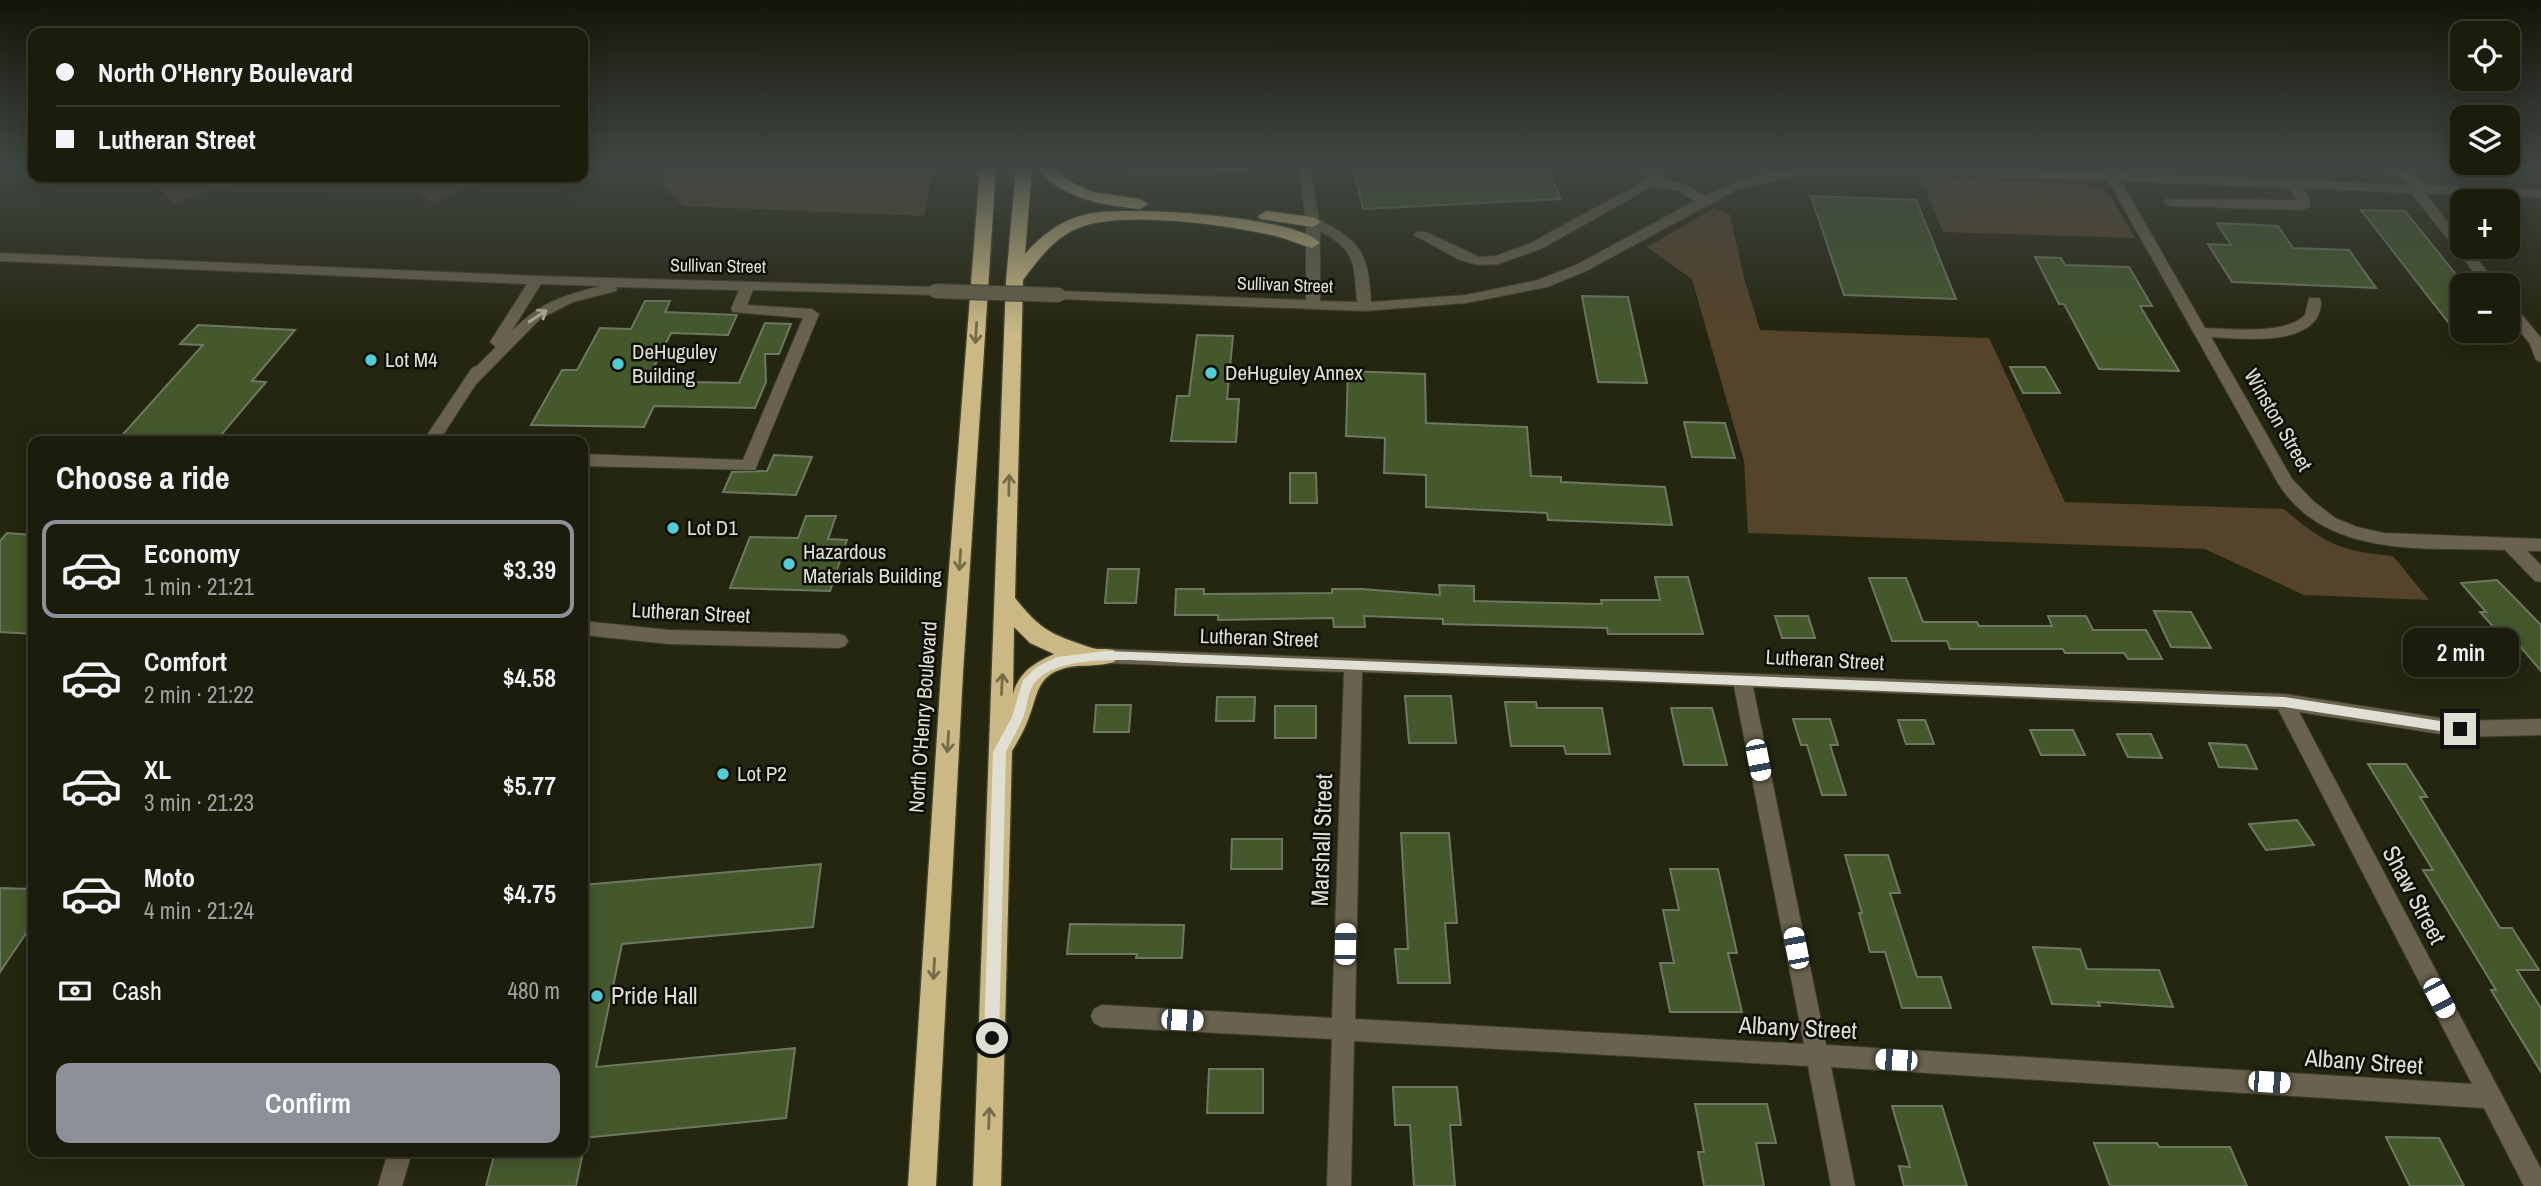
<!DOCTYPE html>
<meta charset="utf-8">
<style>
body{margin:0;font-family:"Archivo Narrow",sans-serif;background:#252515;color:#f1f3f6;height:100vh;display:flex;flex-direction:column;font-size:26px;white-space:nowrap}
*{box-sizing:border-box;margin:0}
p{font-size:23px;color:#a0a19d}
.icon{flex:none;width:38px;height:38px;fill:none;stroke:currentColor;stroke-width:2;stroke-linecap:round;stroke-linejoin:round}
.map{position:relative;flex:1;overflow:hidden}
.details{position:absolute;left:28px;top:436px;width:560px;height:721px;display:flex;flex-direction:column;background:#1c1c0c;border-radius:14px;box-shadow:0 4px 18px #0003,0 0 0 2px #3a3a2d}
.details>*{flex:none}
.banner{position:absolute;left:28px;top:28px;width:560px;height:154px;border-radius:14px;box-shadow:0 4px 18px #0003,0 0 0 2px #3a3a2d;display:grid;align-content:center;height:154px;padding:0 28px;background:#1c1c0c}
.tools{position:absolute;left:2450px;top:21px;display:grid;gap:14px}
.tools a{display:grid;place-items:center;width:70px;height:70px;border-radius:14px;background:#1c1c0c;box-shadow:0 4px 18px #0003,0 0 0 2px #3a3a2d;font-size:35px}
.end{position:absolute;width:32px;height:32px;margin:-16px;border:9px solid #dfe0d3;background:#111;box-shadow:0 0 0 4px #111}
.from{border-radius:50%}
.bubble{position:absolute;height:49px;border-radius:14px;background:#1c1c0c;box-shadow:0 4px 18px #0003,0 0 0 2px #3a3a2d;font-size:23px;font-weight:600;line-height:49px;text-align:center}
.car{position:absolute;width:21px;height:42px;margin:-21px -10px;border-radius:9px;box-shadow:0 0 5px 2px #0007;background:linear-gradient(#fff 24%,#345 0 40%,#fff 0 76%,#345 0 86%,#fff 0)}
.banner b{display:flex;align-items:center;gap:24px;height:66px;font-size:26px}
.banner b+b{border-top:2px solid #3a3a2d}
.banner i{width:18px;height:18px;background:#f1f3f6}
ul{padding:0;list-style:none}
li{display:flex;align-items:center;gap:21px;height:98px;margin:0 14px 10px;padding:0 14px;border:4px solid transparent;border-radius:14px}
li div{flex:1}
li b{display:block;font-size:26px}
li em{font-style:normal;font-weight:600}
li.on{border-color:#8c9099}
li>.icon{width:63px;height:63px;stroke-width:1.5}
h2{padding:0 28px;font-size:32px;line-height:84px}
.pay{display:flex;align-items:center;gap:18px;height:77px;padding:0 28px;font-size:26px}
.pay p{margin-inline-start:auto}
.cta{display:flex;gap:14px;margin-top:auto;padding:14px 28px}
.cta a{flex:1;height:80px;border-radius:14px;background:#8c9099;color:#fff;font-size:28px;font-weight:600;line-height:80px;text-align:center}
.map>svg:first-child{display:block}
.green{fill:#56432b}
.building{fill:#44582c;stroke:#6d7862;stroke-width:2}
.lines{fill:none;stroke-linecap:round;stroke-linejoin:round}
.minor-casing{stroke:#3f402b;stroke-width:2}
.highway-casing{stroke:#3f402b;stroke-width:3}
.minor{fill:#69624e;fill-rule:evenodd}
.highway{fill:#cab985;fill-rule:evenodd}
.minor-bridge-casing{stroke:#3f402b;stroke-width:16;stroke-linecap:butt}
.minor-bridge{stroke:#69624e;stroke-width:14}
.oneway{stroke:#b0ae9e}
.oneway2{stroke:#756c4b}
.route{fill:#dfe0d3}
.poi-dot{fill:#52ccd5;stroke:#0e0e05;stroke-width:2.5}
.labels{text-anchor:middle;stroke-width:5;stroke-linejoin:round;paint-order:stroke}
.far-street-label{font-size:18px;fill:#dfe0d3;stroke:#0e0e05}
.poi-label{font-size:21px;fill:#dfe0d3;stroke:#0e0e05;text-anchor:start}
.street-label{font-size:21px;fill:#dfe0d3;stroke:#0e0e05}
.near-street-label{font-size:24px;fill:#dfe0d3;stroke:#0e0e05}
.near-poi-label{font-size:24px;fill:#dfe0d3;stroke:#0e0e05;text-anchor:start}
</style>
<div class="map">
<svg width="2541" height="1186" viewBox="0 0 2541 1186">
<rect width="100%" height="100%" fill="#252610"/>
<!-- green -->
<g class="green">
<polygon points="670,167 934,167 924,216 683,206 661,185"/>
<polygon points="150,177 494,177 432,202 418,193 211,191 173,203"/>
<polygon points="1920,177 2086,184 2109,193 2135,238 1943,232"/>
<path d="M1714,208l16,7 14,63 16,52 229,8 76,164 219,7c41,35 56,42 109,47l36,44 -125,-5 -99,-46 -457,-16 -4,-72 -52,-182 -45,-32z"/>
</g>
<!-- building -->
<g class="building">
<polygon points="1353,167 1548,167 1561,199 1363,209"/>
<polygon points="1811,196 1916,200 1956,299 1844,295"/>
<polygon points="2361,210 2405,211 2462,282 2462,340"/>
<polygon points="2217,223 2278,226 2293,248 2349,250 2376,288 2232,282 2208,244 2231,245"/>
<polygon points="2035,257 2061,258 2065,265 2129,267 2152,306 2140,306 2179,371 2099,369 2064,304 2059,304"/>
<polygon points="1582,296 1628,297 1647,383 1598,382"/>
<polygon points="645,301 670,301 665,312 737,315 728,335 671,333 647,381 739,383 765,323 791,324 779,354 765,354 766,382 755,408 654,406 644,427 531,425 562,370 577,370 600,328 631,329"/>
<polygon points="198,325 295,330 252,381 266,382 216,441 117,441 203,345 180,344"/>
<polygon points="1197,335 1233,336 1227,399 1239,399 1236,442 1171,441 1177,396 1189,396"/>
<polygon points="2010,367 2045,367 2060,393 2023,393"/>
<polygon points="1348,371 1425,374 1426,423 1527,427 1531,476 1561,477 1561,482 1665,487 1672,525 1548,520 1547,513 1426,507 1426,475 1384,473 1385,438 1346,436"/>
<polygon points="1684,422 1725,423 1735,458 1692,457"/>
<polygon points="774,455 812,457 796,495 723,492 732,472 767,471"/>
<polygon points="1290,473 1316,473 1317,503 1290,503"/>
<polygon points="806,516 836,516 828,539 847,540 830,591 730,588 750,537 798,538"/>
<polygon points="7,533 33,535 33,634 0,632 0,541"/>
<polygon points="1108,569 1139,569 1136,603 1105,603"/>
<polygon points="1655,577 1688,577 1703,634 1608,634 1607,628 1443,624 1443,619 1364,616 1365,627 1334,627 1333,618 1218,620 1218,615 1175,615 1176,589 1204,589 1204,594 1332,593 1332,589 1362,589 1440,595 1439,585 1474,586 1474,601 1602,604 1601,600 1660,600"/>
<polygon points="1869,578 1906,578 1923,622 1977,622 1979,626 2052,626 2048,616 2086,616 2093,630 2146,630 2162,659 2128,659 2124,653 2065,653 2063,649 1950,649 1947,641 1892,641"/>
<polygon points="2497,580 2541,625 2541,671 2513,638 2504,639 2480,612 2486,612 2461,583"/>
<polygon points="2154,611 2191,612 2211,648 2171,647"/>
<polygon points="1775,616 1808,616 1815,638 1782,638"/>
<polygon points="1405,696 1451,696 1456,743 1409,743"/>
<polygon points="1217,697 1255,697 1254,721 1216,721"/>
<polygon points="1505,702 1536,702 1537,708 1602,708 1610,754 1566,754 1564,746 1511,746"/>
<polygon points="1096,705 1131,705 1129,732 1094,732"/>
<rect x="1275" y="706" width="41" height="32"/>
<polygon points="1671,708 1712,708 1727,765 1684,765"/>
<polygon points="1793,719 1830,719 1838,745 1830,745 1846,795 1822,795 1807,745 1801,745"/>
<polygon points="1898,720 1925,720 1934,744 1906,744"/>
<polygon points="2030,730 2073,730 2085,755 2041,755"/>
<polygon points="2117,734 2151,734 2162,758 2128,757"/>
<polygon points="2209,743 2246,745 2257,769 2219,767"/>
<polygon points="2368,764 2406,764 2427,797 2420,797 2500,928 2512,928 2539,970 2517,970 2541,1008 2541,1072 2491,990 2496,990 2423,870 2433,870"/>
<polygon points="2297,820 2314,845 2266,850 2249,824"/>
<polygon points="1401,833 1449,833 1457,923 1445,923 1450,983 1398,983 1395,949 1408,949"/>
<polygon points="1232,839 1282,839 1282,869 1231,869"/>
<polygon points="1845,855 1888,855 1900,893 1890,893 1917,977 1941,977 1951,1008 1902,1008 1885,952 1870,952 1859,913 1862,913"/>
<polygon points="821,864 813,927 622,944 596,1067 795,1048 786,1118 583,1138 583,885"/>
<polygon points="1670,869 1718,869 1737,953 1728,953 1742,1012 1670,1012 1660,963 1674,963 1663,910 1679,910"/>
<polygon points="0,888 33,889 33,923 0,972"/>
<polygon points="1070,924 1184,925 1182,958 1136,958 1137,954 1067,954"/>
<polygon points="2033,947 2080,949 2087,969 2159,970 2173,1007 2098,1002 2100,1006 2052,1004"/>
<polygon points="1209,1069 1263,1069 1263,1113 1207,1113"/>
<polygon points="1393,1087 1457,1087 1461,1125 1450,1125 1455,1186 1414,1186 1410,1125 1395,1125"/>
<polygon points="1695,1104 1767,1104 1776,1143 1756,1143 1764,1186 1704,1186 1698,1152 1704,1152"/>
<polygon points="1892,1106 1942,1106 1967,1186 1904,1186 1899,1166 1910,1167"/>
<polygon points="2386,1137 2439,1138 2464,1186 2410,1186"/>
<polygon points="2094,1143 2157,1143 2159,1147 2230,1147 2247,1186 2110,1186"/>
<polygon points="495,1152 583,1152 576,1186 486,1186"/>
</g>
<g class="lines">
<defs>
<g id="minor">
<polygon points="1155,167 1252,167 1246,171 1135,176 1129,172 1135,168"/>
<path d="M1298,167h12l9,53c44,22 49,34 52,82l95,-7 72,-15 38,-15 119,-64 -16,-10 -28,-4 -110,62 -43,15 -20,1 -18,-5 -46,-25 2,-3h10l53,25 17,-1 35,-13 117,-64 -11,-12h14c19,18 32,14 54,29 62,-34 131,-29 199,-29 67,0 133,2 199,5l-2,-5h13l3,6 293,12 -29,-18h16l31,18 113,5v8l-116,-5 37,47v7h6l30,38h-14l-73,-92 -108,-5 7,12v6l-7,4 -132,-4 -7,-4 2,-3 130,1 -7,-12 -168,-7 84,147c27,1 81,7 100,-13l4,-17h10l2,3c0,47 -78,38 -110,36l81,142 21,22 22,17 22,9 27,6 157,6v12h-14l14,14v17l-6,-1 -30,-31c-77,-3 -179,10 -227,-67l-170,-303 -223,-7 -95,3 -56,15 -148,80 -39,16 -81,16 -102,8 -305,-12 -7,-4 7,-4 247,9v-78zM1320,231c36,18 34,34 37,71l-37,-1z"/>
<path d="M0,253l537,23 398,11 7,4 -7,4 -182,-5 -6,15 65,4 7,5 -64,156 -172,-4v-12l160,6 60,-142 -70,-6 -2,-3 8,-19 -122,-3 -1,4 -43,11 -32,16 -65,66 -37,57h-16l49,-73 5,-2 19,-19 -6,-5 37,-58 -527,-23zM541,284l60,2c-40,10 -60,16 -90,46z"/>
<polygon points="2508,303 2513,304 2541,338 2541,362 2536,360 2530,344 2508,316"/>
<polygon points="583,621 669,630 839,634 845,636 848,641 845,646 839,648 669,644 583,635"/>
<path d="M1106,649l1178,45 176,27 81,-2v16l-81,2 -161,-25 242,457v17h-17l-40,-78 -653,-41 24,119h-24l-23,-120 -454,-25 -3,145h-24l5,-147 -230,-12 -8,-4 -3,-7 3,-7 8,-4 230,13 12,-346 -238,-9 -6,-2 -3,-5 3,-5zM1362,672l372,14 70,358 -449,-25zM1753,687l525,22 194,375 -646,-39z"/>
<polygon points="388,1152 412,1152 402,1186 378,1186"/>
</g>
<g id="highway">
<polygon points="980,167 996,167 963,673 936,1186 908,1186 941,673"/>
<path d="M1016,167h16l-7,87c17,-20 37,-34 62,-40 37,-9 210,2 233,29l-8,5c-14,-4 -26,-10 -41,-13 -44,-10 -154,-26 -195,-6 -24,11 -38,31 -53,51l-8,318c27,34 38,37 77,50 6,2 14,0 22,2l3,6 -3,6c-16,5 -33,2 -49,6 -29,8 -27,27 -36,49 -4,12 -11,24 -17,34l-11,435h-28l33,-905zM1014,627l16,16 24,11c-20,9 -35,18 -41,40z"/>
<path d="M1036,167h17l16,14 24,11 47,7 8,5 -8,5c-38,-4 -79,-10 -104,-42z"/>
<polygon points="1266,211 1313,217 1321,222 1313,227 1260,219 1258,216"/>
</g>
</defs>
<!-- minor casing -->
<use href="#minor" class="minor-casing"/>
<!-- highway casing -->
<use href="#highway" class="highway-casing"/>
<!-- minor -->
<use href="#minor" class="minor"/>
<!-- highway -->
<use href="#highway" class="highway"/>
<defs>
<polyline id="minor-bridge" points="935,291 1059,295"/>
</defs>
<!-- minor-bridge casing -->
<use href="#minor-bridge" class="minor-bridge-casing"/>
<!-- minor-bridge -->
<use href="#minor-bridge" class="minor-bridge"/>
</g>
<!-- one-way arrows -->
<defs><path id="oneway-shaft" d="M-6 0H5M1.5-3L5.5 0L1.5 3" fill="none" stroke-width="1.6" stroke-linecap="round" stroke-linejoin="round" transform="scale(1.75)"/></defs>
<use class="oneway" href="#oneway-shaft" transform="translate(538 316) rotate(-33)"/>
<g class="oneway2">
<use href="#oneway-shaft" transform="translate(976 333) rotate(94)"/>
<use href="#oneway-shaft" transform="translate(1009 485) rotate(-89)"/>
<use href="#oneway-shaft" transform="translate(960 560) rotate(94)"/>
<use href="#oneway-shaft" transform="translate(1002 684) rotate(-87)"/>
<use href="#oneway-shaft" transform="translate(948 742) rotate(93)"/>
<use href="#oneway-shaft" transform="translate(934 969) rotate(93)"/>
<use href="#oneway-shaft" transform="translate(989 1118) rotate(-88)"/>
</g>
<!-- sky -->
<linearGradient id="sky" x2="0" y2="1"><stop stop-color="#141509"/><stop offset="0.5" stop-color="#404742"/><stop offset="1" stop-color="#404742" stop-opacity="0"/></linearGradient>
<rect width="2541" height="333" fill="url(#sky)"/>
<!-- route -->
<path class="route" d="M1106,651l1178,46 176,27 6,5 -6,5 -176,-27 -1096,-44c-36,-1 -136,-14 -156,24 -5,9 -5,21 -9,31 -5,12 -12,23 -17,34l-7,286 -7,7 -8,-7 9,-286 19,-35 11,-37 14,-13 20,-10z"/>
<!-- markers -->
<g class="poi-dot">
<circle cx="371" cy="360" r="7"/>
<circle cx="618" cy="364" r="7"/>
<circle cx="1211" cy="373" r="7"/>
<circle cx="673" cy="528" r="7"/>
<circle cx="789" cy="564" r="7"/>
<circle cx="723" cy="774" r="7"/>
<circle cx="597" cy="996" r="7"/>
</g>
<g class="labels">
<!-- far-street labels -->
<g class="far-street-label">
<text transform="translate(718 266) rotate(1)" y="6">Sullivan Street</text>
<text transform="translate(1285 285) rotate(2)" y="6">Sullivan Street</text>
</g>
<!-- poi labels -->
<g class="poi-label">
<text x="632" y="359">DeHuguley<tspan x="632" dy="24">Building</tspan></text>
<text x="385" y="367">Lot M4</text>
<text x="1225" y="380">DeHuguley Annex</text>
<text x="687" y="535">Lot D1</text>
<text x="803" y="559">Hazardous<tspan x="803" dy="24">Materials Building</tspan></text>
<text x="737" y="781">Lot P2</text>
</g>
<!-- street labels -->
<g class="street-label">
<text transform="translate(2278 420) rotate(60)" y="7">Winston Street</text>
<text transform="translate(691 613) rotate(3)" y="7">Lutheran Street</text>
<text transform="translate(1259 638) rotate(2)" y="7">Lutheran Street</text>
<text transform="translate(1825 660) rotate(3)" y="7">Lutheran Street</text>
<text transform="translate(923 717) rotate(-86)" y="7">North O'Henry Boulevard</text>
</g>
<!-- near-street labels -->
<g class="near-street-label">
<text transform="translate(1322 840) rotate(-88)" y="8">Marshall Street</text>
<text transform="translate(2414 895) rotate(62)" y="8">Shaw Street</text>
<text transform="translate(1798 1028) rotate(3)" y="8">Albany Street</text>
<text transform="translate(2364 1062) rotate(4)" y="8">Albany Street</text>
</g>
<!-- near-poi labels -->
<g class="near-poi-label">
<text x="611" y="1004">Pride Hall</text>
</g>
</g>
</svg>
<div class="tools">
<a><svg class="icon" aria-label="locate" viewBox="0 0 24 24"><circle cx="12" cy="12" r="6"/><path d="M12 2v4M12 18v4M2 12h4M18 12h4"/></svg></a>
<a><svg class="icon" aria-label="layers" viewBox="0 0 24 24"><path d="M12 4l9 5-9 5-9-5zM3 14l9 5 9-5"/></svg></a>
<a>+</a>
<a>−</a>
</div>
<i class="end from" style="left:992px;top:1038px"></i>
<i class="end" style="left:2460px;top:729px"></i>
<div class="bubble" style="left:2403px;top:628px;width:116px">2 min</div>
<i class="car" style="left:1758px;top:760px;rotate:169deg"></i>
<i class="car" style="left:1345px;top:944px;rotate:1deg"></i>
<i class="car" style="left:1796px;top:948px;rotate:349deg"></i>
<i class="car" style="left:2439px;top:998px;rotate:152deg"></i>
<i class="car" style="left:1182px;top:1020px;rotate:93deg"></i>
<i class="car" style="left:1896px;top:1060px;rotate:273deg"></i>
<i class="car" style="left:2269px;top:1082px;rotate:94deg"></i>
<div class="banner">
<b><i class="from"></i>North O'Henry Boulevard</b>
<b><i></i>Lutheran Street</b>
</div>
<section class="details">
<h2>Choose a ride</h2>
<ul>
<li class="on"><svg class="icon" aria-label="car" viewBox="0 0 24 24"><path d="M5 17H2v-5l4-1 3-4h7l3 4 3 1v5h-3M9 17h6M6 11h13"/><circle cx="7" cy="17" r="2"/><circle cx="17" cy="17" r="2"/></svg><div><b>Economy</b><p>1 min · 21:21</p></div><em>$3.39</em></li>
<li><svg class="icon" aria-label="car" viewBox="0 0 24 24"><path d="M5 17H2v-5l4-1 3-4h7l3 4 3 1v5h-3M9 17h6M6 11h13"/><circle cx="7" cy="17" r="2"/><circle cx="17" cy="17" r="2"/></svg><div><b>Comfort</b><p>2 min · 21:22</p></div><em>$4.58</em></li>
<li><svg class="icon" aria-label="car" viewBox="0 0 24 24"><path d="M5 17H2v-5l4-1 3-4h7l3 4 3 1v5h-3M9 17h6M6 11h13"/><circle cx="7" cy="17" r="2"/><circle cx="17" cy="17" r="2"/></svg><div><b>XL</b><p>3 min · 21:23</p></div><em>$5.77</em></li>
<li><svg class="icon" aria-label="car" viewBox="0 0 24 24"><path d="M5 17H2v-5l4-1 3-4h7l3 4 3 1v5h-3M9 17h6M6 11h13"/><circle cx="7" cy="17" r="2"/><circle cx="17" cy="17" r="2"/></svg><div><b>Moto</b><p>4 min · 21:24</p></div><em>$4.75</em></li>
</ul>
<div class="pay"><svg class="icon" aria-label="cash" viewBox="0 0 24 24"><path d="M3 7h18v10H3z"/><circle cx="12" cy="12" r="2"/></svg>Cash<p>480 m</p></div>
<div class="cta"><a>Confirm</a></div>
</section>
</div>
